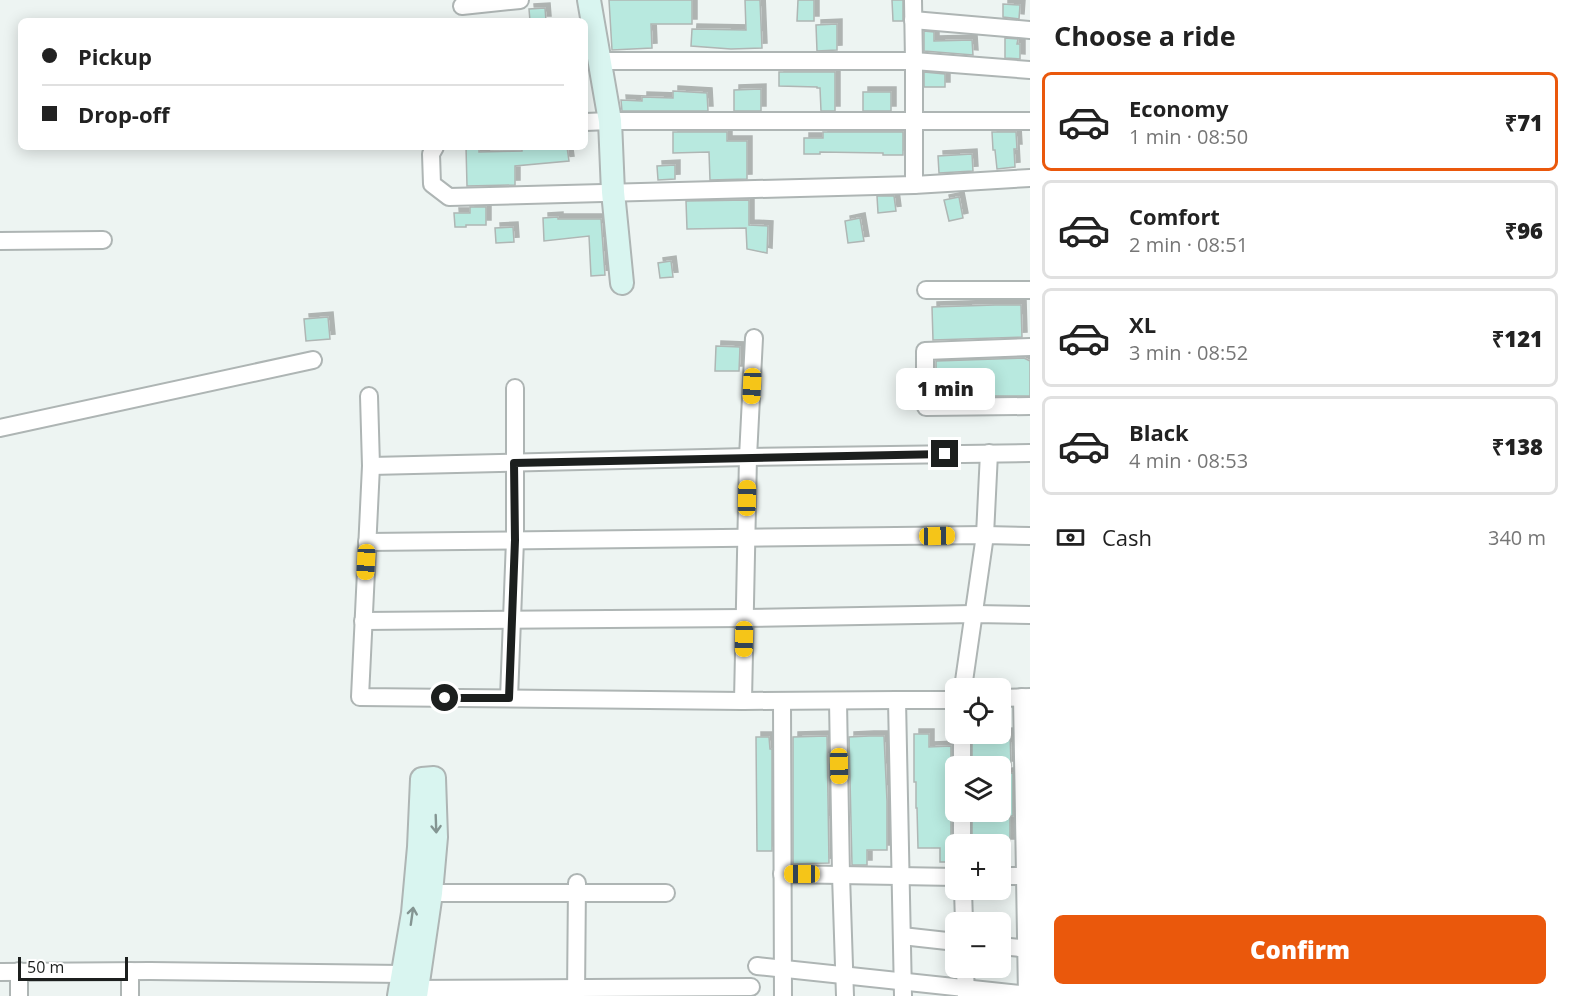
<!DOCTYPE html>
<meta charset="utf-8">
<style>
body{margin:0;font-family:"Open Sans",sans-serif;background:#f6f6f6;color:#222;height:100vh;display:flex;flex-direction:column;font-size:22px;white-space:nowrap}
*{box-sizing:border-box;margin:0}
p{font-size:20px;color:#767676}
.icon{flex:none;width:33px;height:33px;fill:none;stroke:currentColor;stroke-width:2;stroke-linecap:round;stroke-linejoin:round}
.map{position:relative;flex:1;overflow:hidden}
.sheet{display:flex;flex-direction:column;background:#fff;width:540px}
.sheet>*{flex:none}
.guide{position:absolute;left:18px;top:18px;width:570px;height:132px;border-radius:9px;box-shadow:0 3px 15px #0003;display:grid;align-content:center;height:132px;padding:0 24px;background:#fff}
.controls{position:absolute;left:945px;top:678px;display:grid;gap:12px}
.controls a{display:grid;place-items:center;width:66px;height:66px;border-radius:9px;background:#fff;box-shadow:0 3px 15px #0003;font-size:30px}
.scale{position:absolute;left:18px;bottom:15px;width:110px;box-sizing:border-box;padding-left:6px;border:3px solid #1c1f1e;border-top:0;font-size:16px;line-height:21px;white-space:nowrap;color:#1c1f1e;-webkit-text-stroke:4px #fff;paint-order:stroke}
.end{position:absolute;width:27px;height:27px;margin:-14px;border:8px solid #1c1f1e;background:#fff;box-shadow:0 0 0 3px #fff}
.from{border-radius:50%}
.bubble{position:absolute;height:42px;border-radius:9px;background:#fff;box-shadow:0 3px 15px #0003;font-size:20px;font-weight:800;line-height:42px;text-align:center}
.car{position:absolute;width:18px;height:36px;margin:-18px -9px;border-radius:8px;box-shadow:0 0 4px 2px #0007;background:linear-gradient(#f5c518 24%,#345 0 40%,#f5c518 0 76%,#345 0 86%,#f5c518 0)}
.guide b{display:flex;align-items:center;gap:21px;height:57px;font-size:22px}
.guide b+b{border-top:2px solid #e0e0e0}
.guide i{width:15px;height:15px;background:#222}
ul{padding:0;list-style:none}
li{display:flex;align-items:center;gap:18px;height:99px;margin:0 12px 9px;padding:0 12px;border:3px solid #e0e0e0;border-radius:9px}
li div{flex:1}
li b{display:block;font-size:22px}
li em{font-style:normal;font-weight:800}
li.on{border-color:#ea580c}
li>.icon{width:54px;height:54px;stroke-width:1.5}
h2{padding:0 24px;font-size:27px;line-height:72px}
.pay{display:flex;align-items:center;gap:15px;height:66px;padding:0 24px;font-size:22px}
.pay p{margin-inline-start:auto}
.action{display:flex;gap:12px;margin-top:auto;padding:12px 24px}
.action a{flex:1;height:69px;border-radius:9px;background:#ea580c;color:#fff;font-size:24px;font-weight:800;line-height:69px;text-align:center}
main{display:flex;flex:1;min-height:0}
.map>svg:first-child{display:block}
.building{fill:#b8e9df;stroke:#afb6b4;stroke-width:1.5;filter:url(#shadow)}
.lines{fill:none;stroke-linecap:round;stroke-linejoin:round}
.street-casing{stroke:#aeb5b4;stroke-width:20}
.secondary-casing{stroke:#aeb5b4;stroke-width:26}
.street{stroke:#fff;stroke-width:16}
.secondary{stroke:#d9f5f0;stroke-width:22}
.oneway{stroke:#849592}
.route{stroke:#1c1f1e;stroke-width:8}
</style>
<main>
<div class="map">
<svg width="1030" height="996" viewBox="0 0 1030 996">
<defs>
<filter id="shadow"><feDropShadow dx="5" dy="-5" stdDeviation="0" flood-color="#0004"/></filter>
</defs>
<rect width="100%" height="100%" fill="#edf4f2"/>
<!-- building -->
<g class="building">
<polygon points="609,0 692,0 692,24 651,24 652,48 612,50"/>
<polygon points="745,0 760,0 762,48 731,49 691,46 692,29 746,30"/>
<polygon points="798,0 814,0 814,21 797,21"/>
<polygon points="892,0 903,0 903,21 893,21"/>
<polygon points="1003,4 1020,5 1019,19 1003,17"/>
<polygon points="545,8 546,21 530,21 529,9"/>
<polygon points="837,24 837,50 817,51 816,25"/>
<polygon points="924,31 934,32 934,41 972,40 973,55 924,51"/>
<polygon points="1005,38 1018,39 1017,44 1020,44 1020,59 1005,58"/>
<polygon points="779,72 835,72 835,111 821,111 820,88 817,88 817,87 779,86"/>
<polygon points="924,72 945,74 945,87 924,87"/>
<polygon points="761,89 761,111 734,111 734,90"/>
<polygon points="673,91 707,93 708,111 622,111 621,100 642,101 642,97 673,98"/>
<rect x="863" y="92" width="28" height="19"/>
<polygon points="673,132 727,132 727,141 747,141 747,179 710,180 709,152 673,153"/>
<polygon points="823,132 903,132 903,155 883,155 883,153 820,152 820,154 804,154 804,138 823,138"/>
<polygon points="992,132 1016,132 1017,149 1014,149 1015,167 997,169 995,150 993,150"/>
<polygon points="466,147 479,147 479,152 522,151 522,147 567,147 569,161 515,166 515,185 467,186"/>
<polygon points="972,154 973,171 939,173 938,156"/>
<polygon points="675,165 675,179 658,180 657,166"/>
<polygon points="877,196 894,196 896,211 878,213"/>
<polygon points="959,197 963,218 949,221 944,200"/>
<polygon points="749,200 749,225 768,226 767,253 747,249 746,228 687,229 686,201"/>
<polygon points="470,207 486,207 486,225 466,225 466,227 455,227 454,213 470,213"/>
<polygon points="558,217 558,219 601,219 605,275 591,276 589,236 544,241 543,218"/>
<polygon points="860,218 864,241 848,243 845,221"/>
<polygon points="513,227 514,242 496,243 495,228"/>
<polygon points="671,261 673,277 660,278 658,263"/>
<polygon points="995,305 1021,305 1022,337 933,340 932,307"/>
<polygon points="328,317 330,339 306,341 304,319"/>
<polygon points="716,346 740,347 739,371 715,371"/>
<polygon points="1024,358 1030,361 1030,396 936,396 936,361"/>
<polygon points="1010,733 1011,766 972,766 972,734"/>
<polygon points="914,734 929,734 929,747 951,746 951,766 955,773 954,806 951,812 951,844 955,851 955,862 940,862 940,848 918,848 917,808 916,808 916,782 914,782"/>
<polygon points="827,736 829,863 793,864 793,737"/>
<polygon points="869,736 884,736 887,801 887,850 867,850 867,865 852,865 849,737"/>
<polygon points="756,737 769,737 770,749 772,749 772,851 757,851"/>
<polygon points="1000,773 1013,773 1013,816 1010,816 1010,844 972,844 972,813 1000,813"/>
</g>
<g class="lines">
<defs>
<g id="street">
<polyline points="913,0 914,61 914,185"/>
<polyline points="462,6 520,0"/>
<polyline points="913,20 1030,30"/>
<polyline points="600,61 914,61 1030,70"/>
<polyline points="585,122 610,121 1030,121"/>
<polyline points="435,147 431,154 432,184 449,197 914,185 1030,178"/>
<polyline points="0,241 103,240"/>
<polyline points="926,290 1030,290"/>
<polyline points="369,396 371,466 360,697 743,701 897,700"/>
<polyline points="925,399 925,351 1030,347"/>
<polyline points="926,407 1030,406"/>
<polyline points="0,428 313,360"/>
<polyline points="371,466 748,457 1030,453"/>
<polyline points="367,542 985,535 1030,536"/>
<polyline points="363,621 744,618 974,614 1030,615"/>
<polyline points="963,688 985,535 989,453"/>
<polyline points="1022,697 1027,996"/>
<polyline points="509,698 515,540 515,388"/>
<polyline points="1000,698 1030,697"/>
<polyline points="743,701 748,457 754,338"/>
<polyline points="782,701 783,996"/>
<polyline points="838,701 841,875 845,996"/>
<polyline points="962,734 962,766"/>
<polyline points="962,812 962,844"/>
<polyline points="782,874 956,877"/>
<polyline points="1000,876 1030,876"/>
<polyline points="963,890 964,922"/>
<polyline points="431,893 666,893"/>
<polyline points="902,936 956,942"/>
<polyline points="1000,946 1030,949"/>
<polyline points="757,966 1030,995"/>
<polyline points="965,968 966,996"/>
<polyline points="19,971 19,996"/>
<polyline points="0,972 150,971 403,974"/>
<polyline points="407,989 751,987"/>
<polyline points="130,996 130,971"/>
<polyline points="576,996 577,883"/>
<polyline points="903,996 897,700 956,700"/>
</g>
<g id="secondary">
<polyline points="589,0 610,121 613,192 622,283"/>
<polyline points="399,996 413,913 419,847 422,779 434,778 436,837 431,893 416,996"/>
</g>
</defs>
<!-- street casing -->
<use href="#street" class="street-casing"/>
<!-- secondary casing -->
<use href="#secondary" class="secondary-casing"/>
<!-- street -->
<use href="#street" class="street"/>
<!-- secondary -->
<use href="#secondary" class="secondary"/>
</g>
<!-- one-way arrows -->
<defs><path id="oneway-shaft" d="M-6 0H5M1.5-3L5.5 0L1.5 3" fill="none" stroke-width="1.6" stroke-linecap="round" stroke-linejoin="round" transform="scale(1.5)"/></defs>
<g class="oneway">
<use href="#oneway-shaft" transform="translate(436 824) rotate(88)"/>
<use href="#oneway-shaft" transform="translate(412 916) rotate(-82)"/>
</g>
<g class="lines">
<!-- route -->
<polyline class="route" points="445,698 509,698 515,540 514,463 945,454"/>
</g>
</svg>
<div class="controls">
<a><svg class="icon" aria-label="locate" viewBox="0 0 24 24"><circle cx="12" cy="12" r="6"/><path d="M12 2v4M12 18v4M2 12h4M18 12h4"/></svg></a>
<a><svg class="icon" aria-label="layers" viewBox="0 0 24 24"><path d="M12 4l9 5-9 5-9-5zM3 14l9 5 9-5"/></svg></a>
<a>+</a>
<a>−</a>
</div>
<div class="scale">50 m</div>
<i class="end from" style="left:445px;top:698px"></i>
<i class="end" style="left:945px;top:454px"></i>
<div class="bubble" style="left:896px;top:368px;width:99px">1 min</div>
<i class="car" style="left:752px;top:386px;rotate:183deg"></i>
<i class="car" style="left:747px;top:498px;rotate:1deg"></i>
<i class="car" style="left:937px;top:536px;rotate:89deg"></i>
<i class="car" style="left:366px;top:562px;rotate:183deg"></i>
<i class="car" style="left:744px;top:639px;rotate:181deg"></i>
<i class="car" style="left:839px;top:766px;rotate:179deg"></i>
<i class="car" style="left:802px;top:874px;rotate:270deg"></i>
<div class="guide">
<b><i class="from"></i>Pickup</b>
<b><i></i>Drop-off</b>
</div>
</div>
<section class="sheet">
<h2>Choose a ride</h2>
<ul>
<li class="on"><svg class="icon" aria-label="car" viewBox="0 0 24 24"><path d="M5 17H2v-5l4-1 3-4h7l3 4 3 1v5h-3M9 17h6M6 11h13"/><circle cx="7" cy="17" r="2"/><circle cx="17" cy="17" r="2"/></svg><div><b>Economy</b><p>1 min · 08:50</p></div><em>₹71</em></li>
<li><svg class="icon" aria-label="car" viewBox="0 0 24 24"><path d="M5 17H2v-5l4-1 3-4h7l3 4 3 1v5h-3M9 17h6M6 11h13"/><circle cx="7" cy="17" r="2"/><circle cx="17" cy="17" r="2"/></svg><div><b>Comfort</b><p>2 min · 08:51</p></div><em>₹96</em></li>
<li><svg class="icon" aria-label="car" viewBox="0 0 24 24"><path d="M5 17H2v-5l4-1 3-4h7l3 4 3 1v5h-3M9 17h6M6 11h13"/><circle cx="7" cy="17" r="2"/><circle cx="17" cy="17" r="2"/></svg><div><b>XL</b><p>3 min · 08:52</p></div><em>₹121</em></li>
<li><svg class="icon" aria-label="car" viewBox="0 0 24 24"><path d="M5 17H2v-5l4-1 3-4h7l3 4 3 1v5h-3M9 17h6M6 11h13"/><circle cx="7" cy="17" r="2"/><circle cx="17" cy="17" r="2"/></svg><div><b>Black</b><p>4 min · 08:53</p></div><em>₹138</em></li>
</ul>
<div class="pay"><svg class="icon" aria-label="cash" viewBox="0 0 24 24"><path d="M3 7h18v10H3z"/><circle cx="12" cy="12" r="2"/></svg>Cash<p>340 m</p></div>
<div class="action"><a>Confirm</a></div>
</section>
</main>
